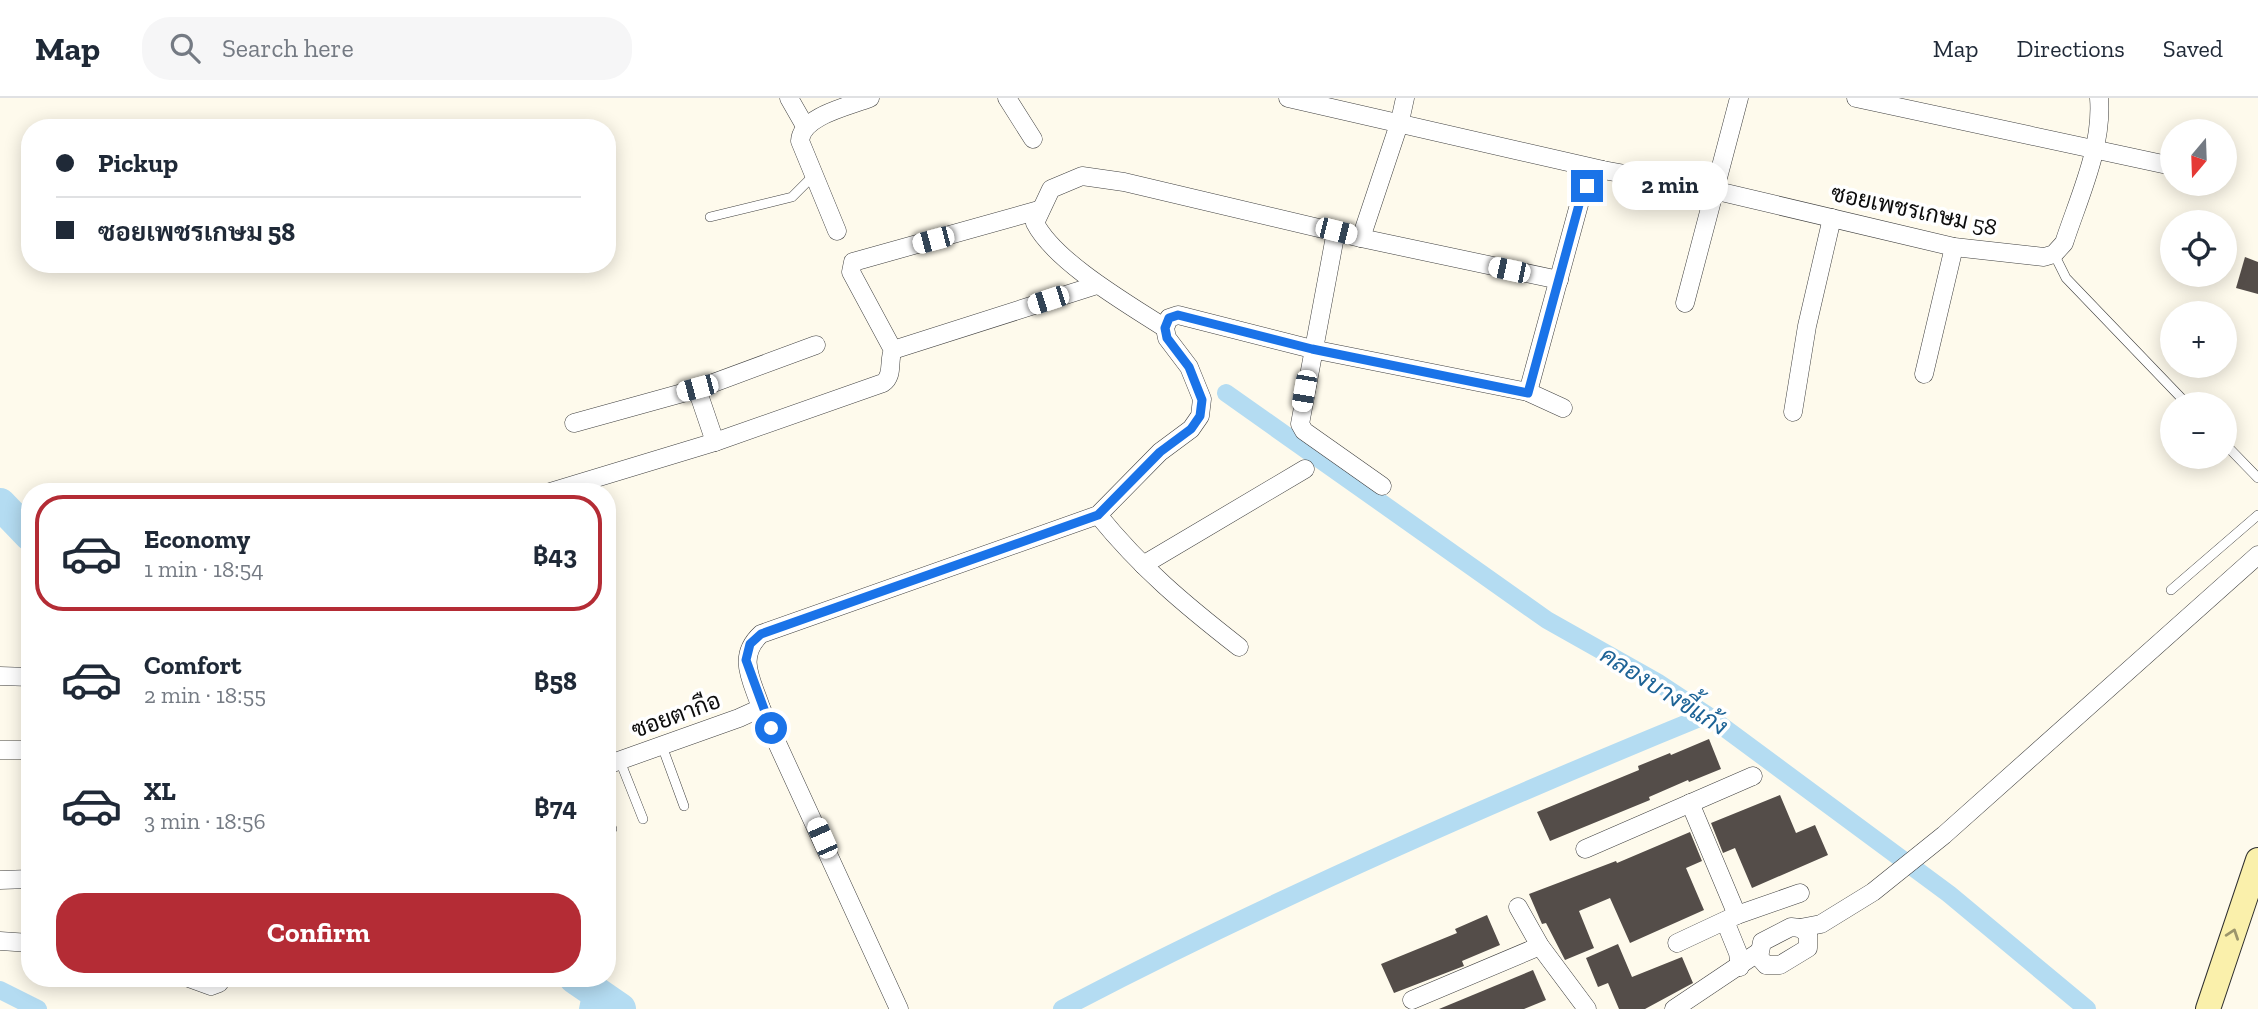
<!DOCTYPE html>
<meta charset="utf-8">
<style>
body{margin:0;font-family:"Zilla Slab",Sarabun,serif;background:#f6f6f7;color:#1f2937;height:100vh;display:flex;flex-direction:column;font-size:26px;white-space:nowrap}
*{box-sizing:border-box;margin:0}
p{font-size:23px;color:#747a83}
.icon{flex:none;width:38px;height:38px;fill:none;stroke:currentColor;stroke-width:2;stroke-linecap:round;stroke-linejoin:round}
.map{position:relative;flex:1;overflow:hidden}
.details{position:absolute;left:21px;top:385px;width:595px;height:504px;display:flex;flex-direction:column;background:#fff;border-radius:28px;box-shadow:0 4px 18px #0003}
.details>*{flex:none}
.guide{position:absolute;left:21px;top:21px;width:595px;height:154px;border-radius:28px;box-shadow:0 4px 18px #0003;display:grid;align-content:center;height:154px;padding:0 35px;background:#fff}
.needle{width:46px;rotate:199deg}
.buttons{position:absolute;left:2160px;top:21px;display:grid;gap:14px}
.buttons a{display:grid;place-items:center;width:77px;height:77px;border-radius:50%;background:#fff;box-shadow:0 4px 18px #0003;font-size:35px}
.end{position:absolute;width:32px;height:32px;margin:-16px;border:9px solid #1a73e8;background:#fff;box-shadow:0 0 0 4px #fff}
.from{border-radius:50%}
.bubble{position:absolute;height:49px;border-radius:24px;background:#fff;box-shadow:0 4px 18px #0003;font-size:23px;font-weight:700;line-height:49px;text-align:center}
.car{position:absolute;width:21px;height:42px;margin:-21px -10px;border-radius:9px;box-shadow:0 0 5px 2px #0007;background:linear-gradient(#fff 24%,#345 0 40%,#fff 0 76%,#345 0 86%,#fff 0)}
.guide b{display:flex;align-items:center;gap:24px;height:66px;font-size:26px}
.guide b+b{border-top:2px solid #e0e1e3}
.guide i{width:18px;height:18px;background:#1f2937}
ul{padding:12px 0 0;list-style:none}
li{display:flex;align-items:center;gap:21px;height:116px;margin:0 14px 10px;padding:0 21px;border:4px solid transparent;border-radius:28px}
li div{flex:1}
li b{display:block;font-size:26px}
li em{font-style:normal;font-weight:700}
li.active{border-color:#b42c35}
li>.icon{width:63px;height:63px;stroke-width:1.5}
.button{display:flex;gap:14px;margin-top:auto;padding:14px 35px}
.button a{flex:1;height:80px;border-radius:28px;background:#b42c35;color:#fff;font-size:28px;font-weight:700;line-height:80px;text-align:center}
header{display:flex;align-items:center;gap:42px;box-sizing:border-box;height:98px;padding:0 35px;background:#fff;border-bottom:2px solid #e0e1e3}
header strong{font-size:33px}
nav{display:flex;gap:38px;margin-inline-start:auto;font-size:24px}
.search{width:490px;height:63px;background:#f6f6f7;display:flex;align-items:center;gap:18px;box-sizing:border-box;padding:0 24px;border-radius:28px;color:#747a83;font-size:26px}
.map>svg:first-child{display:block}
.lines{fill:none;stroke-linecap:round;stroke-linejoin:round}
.canal{stroke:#b4dcf2;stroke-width:18}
.river{stroke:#b4dcf2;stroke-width:32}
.building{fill:#544d49}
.lane-casing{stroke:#3f3f3f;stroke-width:10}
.street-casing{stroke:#3f3f3f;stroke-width:19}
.secondary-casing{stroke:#2e2e2e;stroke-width:26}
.lane{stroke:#fff;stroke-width:9}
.street{stroke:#fff;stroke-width:18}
.secondary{stroke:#faf0ab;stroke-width:24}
.oneway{stroke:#9b956b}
.route{stroke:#1a73e8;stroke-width:9}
.labels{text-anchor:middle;stroke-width:7;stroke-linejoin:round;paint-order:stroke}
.street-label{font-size:23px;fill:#0c0c0c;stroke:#fff}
.water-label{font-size:24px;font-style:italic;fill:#1d6396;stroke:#fff}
</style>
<header>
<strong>Map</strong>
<div class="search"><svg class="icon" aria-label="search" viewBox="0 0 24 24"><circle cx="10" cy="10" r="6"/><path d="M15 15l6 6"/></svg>Search here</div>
<nav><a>Map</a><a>Directions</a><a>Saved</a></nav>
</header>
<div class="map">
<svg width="2258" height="911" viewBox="0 0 2258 911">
<rect width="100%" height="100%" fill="#fefaec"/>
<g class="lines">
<!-- canal -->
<g class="canal">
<polyline points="1226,295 1547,522 1657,584 1707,617 1949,796 2087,911"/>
<polyline points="0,892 38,911"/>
<polyline points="588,911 592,892"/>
<path d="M1062,911c208,-109 427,-205 645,-294"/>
</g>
<!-- river -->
<g class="river">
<polyline points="0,406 30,437"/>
<polyline points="575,880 620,911"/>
</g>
</g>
<!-- building -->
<g class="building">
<polygon points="2245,159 2258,164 2258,196 2236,190"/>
<polygon points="1709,641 1721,671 1689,684 1688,682 1649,699 1650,702 1550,743 1537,714 1639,672 1638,668 1670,655 1671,657"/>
<polygon points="1780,697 1796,735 1815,727 1828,757 1752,790 1735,750 1723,755 1711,725"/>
<polygon points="1690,734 1702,763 1686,770 1704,812 1630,845 1610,800 1579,813 1594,850 1565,862 1546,825 1542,826 1529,796 1616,763 1617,765"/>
<polygon points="1487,817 1500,847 1462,863 1464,868 1394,895 1381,866 1457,835 1455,831"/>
<polygon points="1618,846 1632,879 1682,859 1693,885 1645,911 1619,911 1608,885 1598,889 1586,860"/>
<polygon points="1533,872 1546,902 1524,911 1439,911"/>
</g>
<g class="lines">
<defs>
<g id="lane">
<polyline points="710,119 792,99 814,77"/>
<polyline points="2054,156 2066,180 2187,306"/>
<polyline points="2224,345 2258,380"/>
<polyline points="2171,492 2258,417"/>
<polyline points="662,648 684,708"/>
<polyline points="620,663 643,721"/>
<polyline points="607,718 612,731"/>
</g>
<g id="street">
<polyline points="789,0 805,28"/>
<polyline points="1007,0 1033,41"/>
<path d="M1288,0l315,72 110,20 241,57 90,10 10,-3 10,-11c15,-46 39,-96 35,-145"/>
<polyline points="1856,0 2172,68"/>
<path d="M837,133l-37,-90c1,-25 50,-35 70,-43"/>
<polyline points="1336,133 1300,326 1304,333 1382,388"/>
<polyline points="1361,140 1400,23 1405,0"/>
<polyline points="1685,205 1739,0"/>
<path d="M1165,230c-37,-24 -110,-66 -130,-105l16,-34 31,-13 42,6 237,56 198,42"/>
<polyline points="893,252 1097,187"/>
<polyline points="1924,276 1954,149"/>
<polyline points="697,291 816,247"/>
<polyline points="1528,294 1580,103 1587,88 1603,72"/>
<polyline points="1793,314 1807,228 1832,120"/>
<polyline points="574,325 697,291 715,344"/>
<path d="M550,394l165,-50 168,-59c11,-7 5,-23 10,-33l-42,-78 2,-10 186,-52"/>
<path d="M1098,417c44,54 86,89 141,132"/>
<polyline points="1143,467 1305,371"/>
<polyline points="0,578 30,579"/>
<polyline points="0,652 30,652"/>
<polyline points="607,667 739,620 761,610"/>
<polyline points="1690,705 1737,817 1800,795"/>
<polyline points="1585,751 1753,678"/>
<polyline points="0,782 30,781"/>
<polyline points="1518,809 1540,848 1587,911"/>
<polyline points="1725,823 1738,855 1740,869"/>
<polygon points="1791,829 1800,830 1808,836 1808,850 1780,867 1766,867 1759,859 1762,844"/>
<polyline points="1800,830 1821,826 1873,794 1944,737 2258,457"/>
<polyline points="0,843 30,845"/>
<polyline points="1677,845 1737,817"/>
<polyline points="189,880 211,888 219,885 222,880"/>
<polyline points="1412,902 1540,848"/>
<path d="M899,911l-138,-301c-9,-28 -25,-51 0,-74l337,-119 62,-63 31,-23 9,-13 2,-17 -13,-32 -22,-29 -2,-10 4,-10 9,-3 134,34 216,43 35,16"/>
<polyline points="1674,911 1759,854"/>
</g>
<polyline id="secondary" points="2208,911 2258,762"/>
</defs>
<!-- lane casing -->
<use href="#lane" class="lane-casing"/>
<!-- street casing -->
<use href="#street" class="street-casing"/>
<!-- secondary casing -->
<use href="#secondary" class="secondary-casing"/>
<!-- lane -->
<use href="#lane" class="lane"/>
<!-- street -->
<use href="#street" class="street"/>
<!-- secondary -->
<use href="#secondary" class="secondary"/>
</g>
<!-- one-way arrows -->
<defs><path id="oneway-chevron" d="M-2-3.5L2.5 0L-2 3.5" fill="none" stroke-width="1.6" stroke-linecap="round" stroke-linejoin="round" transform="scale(1.75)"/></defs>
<use class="oneway" href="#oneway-chevron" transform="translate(2233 836) rotate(-71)"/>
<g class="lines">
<!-- route -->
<polyline class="route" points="771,630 746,562 750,546 761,536 1098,417 1160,354 1191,331 1200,318 1202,302 1189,269 1167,240 1165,230 1169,220 1178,217 1312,251 1528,295 1580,103 1587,88"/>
</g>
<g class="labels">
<!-- street labels -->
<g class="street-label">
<text transform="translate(1914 112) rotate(12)" y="8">ซอยเพชรเกษม 58</text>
<text transform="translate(676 617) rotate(-20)" y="8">ซอยตากือ</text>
</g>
<!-- water labels -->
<g class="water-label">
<text transform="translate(1664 593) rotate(32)" y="8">คลองบางขี้แก้ง</text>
</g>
</g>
</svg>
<div class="buttons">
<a><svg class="needle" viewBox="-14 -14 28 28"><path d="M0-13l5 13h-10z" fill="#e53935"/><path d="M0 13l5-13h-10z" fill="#747a83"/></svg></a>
<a><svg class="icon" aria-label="locate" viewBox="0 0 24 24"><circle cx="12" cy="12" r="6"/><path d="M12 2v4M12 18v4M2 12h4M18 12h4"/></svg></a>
<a>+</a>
<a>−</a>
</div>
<i class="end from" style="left:771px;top:630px"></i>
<i class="end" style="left:1587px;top:88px"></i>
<div class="bubble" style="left:1612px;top:63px;width:116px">2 min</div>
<i class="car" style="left:1336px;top:133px;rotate:104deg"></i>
<i class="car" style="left:933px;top:142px;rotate:255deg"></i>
<i class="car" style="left:1509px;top:172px;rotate:282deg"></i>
<i class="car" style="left:1048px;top:202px;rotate:252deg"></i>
<i class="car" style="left:697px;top:290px;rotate:255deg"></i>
<i class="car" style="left:1304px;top:293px;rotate:190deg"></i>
<i class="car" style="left:822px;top:740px;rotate:336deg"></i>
<div class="guide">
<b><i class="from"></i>Pickup</b>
<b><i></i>ซอยเพชรเกษม 58</b>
</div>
<section class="details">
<ul>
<li class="active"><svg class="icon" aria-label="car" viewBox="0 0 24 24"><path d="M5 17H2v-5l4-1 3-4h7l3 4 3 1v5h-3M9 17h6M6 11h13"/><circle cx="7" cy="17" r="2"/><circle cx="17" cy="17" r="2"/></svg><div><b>Economy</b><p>1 min · 18:54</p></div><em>฿43</em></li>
<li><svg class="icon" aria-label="car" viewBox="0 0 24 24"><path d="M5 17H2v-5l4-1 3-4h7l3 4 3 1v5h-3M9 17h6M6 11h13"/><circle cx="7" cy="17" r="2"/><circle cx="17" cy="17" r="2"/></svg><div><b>Comfort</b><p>2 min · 18:55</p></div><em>฿58</em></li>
<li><svg class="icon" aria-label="car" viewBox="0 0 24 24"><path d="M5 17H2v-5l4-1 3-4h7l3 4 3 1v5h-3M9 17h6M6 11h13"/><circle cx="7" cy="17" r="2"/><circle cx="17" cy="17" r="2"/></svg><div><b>XL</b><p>3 min · 18:56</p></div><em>฿74</em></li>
</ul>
<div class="button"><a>Confirm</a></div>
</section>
</div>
